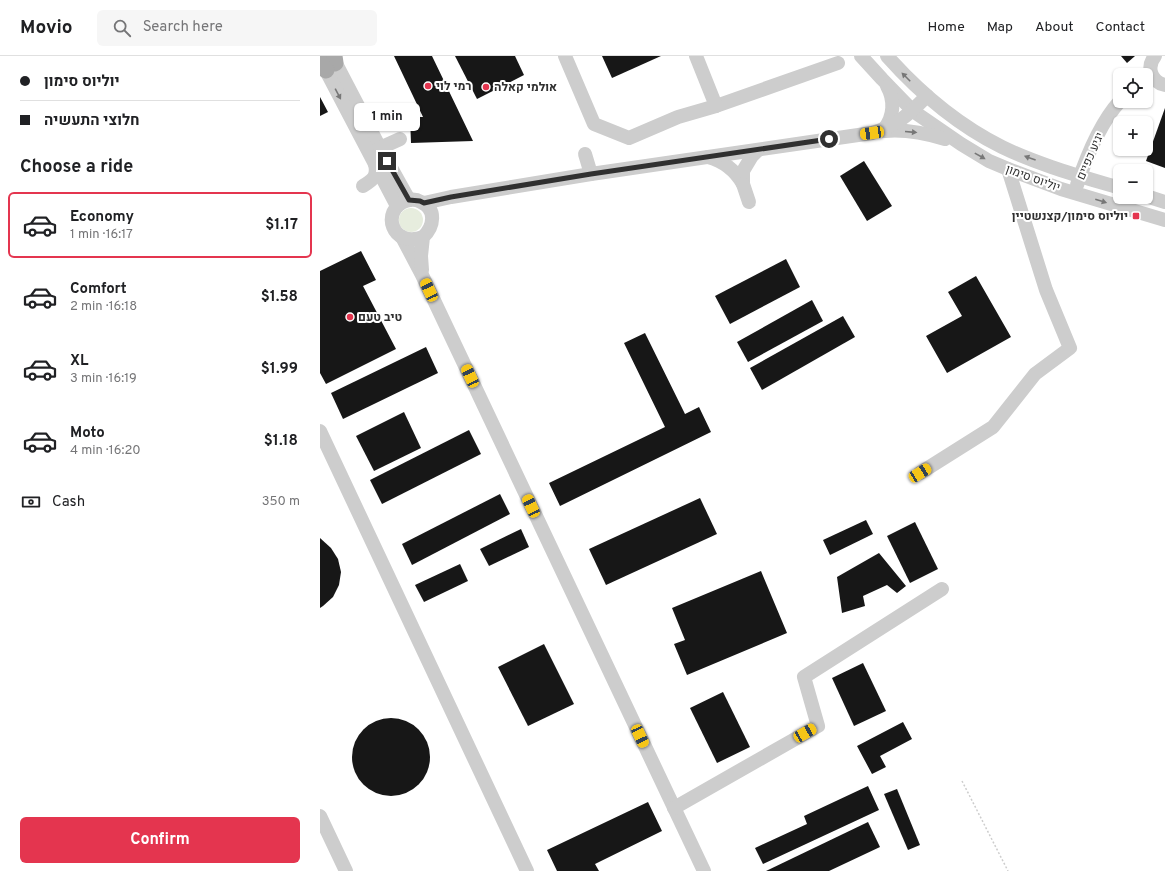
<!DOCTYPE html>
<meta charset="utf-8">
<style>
body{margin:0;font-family:Overpass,Heebo,sans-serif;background:#f6f6f6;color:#202124;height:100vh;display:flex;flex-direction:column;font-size:15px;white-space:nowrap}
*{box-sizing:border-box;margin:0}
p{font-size:13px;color:#757577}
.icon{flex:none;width:22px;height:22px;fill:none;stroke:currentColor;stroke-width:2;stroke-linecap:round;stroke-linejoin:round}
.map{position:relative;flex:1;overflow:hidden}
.panel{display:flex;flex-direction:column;background:#fff;width:320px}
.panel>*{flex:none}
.hud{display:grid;align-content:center;height:88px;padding:0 20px;background:#fff}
.controls{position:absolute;left:793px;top:12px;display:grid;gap:8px}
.controls a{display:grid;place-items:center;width:40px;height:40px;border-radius:6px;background:#fff;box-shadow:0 1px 3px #0004;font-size:20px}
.end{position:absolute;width:18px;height:18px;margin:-9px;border:5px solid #303030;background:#fff;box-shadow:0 0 0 2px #fff}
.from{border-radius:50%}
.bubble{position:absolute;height:28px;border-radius:6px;background:#fff;box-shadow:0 1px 3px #0004;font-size:13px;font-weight:700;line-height:28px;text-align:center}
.car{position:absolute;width:12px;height:24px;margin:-12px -6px;border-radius:5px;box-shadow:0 0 3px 1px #0007;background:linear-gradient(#f5c518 24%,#345 0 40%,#f5c518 0 76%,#345 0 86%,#f5c518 0)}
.hud b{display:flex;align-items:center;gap:14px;height:38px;font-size:15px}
.hud b+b{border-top:1px solid #e0e0e0}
.hud i{width:10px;height:10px;background:#202124}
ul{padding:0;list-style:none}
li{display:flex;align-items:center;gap:12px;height:66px;margin:0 8px 6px;padding:0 12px;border:2px solid transparent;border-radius:6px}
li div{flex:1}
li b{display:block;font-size:15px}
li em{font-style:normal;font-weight:700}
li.selected{border-color:#e4354f}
li>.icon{width:36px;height:36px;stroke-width:1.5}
h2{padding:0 20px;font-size:18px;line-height:48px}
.pay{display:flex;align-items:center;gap:10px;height:44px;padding:0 20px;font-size:15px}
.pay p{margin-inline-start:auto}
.cta{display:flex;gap:8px;margin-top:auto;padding:8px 20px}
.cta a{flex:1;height:46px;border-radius:6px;background:#e4354f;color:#fff;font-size:16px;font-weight:700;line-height:46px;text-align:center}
header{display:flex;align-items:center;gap:24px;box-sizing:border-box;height:56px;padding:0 20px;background:#fff;border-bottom:1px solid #e0e0e0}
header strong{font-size:19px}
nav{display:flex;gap:22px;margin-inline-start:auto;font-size:14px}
.search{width:280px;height:36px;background:#f6f6f6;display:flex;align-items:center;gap:10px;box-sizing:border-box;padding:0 14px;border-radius:6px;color:#757577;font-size:15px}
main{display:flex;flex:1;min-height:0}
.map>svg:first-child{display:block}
.green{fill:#e7edde}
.building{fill:#171717}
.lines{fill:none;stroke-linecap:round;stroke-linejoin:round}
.path{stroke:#cdcdcd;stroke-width:1.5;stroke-dasharray:2 2;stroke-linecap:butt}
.minor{stroke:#cdcdcd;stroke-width:14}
.major{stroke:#a8a8a8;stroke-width:17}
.oneway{fill:#777}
.route{stroke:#303030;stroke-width:5}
.poi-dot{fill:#e4354f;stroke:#fff;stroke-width:1.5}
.labels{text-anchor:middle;stroke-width:4;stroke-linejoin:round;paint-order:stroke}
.poi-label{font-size:12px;font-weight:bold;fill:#303030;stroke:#fff;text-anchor:start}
.street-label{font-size:12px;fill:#303030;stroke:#fff}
</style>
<header>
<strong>Movio</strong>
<div class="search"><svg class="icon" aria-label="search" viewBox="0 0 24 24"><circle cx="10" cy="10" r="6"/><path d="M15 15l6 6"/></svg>Search here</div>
<nav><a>Home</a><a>Map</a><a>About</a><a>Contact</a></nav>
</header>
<main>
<section class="panel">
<div class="hud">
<b><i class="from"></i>יוליוס סימון</b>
<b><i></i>חלוצי התעשיה</b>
</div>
<h2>Choose a ride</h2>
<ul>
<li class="selected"><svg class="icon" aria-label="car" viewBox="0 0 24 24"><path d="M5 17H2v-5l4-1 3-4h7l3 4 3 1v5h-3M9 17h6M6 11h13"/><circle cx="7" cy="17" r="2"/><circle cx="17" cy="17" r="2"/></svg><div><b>Economy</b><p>1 min · 16:17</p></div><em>$1.17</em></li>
<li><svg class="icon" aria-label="car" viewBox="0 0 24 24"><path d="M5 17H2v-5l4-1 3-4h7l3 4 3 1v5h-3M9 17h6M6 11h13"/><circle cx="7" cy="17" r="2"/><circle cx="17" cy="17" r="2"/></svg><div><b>Comfort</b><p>2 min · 16:18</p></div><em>$1.58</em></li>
<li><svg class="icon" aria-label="car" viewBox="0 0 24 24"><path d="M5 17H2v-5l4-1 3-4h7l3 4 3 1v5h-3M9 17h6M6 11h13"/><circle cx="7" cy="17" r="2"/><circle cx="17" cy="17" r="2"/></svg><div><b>XL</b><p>3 min · 16:19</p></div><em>$1.99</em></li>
<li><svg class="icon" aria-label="car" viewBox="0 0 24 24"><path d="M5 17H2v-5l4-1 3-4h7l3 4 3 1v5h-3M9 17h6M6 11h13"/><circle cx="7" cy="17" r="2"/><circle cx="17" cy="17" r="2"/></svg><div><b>Moto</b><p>4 min · 16:20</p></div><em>$1.18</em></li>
</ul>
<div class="pay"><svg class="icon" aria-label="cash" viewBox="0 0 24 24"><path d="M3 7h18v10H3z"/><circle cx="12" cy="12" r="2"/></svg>Cash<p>350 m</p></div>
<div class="cta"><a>Confirm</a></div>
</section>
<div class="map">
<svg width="845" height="815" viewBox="0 0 845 815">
<rect width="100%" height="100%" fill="#fff"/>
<!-- green -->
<circle class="green" cx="91" cy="164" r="12"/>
<!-- building -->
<g class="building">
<polygon points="74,0 112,0 153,85 91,87 90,61 103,61"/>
<polygon points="135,0 195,0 204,19 157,43"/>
<polygon points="282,0 341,0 292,22"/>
<polygon points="801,0 815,0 807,7"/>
<polygon points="0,41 8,56 0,60"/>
<polygon points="845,52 845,112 826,105"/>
<polygon points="544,105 572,150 547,165 520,120"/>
<polygon points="41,195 56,224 43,230 76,293 6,328 0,317 0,215"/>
<polygon points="466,203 480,231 410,268 395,240"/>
<polygon points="656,220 691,281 627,317 606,280 642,260 628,236"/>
<polygon points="492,244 503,265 428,306 417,286"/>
<polygon points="523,260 535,281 442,334 430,312"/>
<polygon points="325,277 365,358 379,351 391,376 240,450 229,427 345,371 304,287"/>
<polygon points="106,291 118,317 23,363 11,337"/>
<polygon points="84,356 101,392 54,415 36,380"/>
<polygon points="149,374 161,398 62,448 50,424"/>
<polygon points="180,438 190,458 92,509 82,488"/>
<polygon points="380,442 397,478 286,529 269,493"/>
<polygon points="546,464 553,478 510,499 503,484"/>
<polygon points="595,466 618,513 590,527 567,480"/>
<polygon points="201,473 209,491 169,510 160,493"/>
<polygon points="0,482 11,492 18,503 21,516 19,529 13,541 3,550 0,552"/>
<polygon points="559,497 586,530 577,537 567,529 543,540 545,550 522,557 517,521"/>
<polygon points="140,508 148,525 104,546 95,529"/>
<polygon points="441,515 467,577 367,619 354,588 365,584 352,552"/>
<polygon points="224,588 254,648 208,670 178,611"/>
<polygon points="543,607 566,655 534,670 512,622"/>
<polygon points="403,636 430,691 397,707 370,652"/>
<circle cx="71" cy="701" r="39"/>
<polygon points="583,666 592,683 560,700 566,711 552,718 537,690"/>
<polygon points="548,730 559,754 443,808 435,792 487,768 484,760"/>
<polygon points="577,733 600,789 588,794 564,738"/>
<polygon points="328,746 342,775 275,808 279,815 237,815 227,794"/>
<polygon points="548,766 560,791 509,815 446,815"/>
</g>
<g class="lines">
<!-- path -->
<polyline class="path" points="642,725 688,815"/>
<!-- minor -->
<g class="minor">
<polyline points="12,0 60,92 89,144"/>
<polyline points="245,0 274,68 309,82 358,61 396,50 518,7"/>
<polyline points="376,0 396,50"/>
<polyline points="541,0 562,23 593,55 641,88 669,105 688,113 741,133 845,164"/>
<path d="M567,0c32,36 71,69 115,91 37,18 78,29 118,41"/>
<path d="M835,0c-9,11 -4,26 10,29"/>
<polyline points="1,5 77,150"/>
<path d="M564,73c10,-12 11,-29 3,-43"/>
<path d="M565,75c21,-2 40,2 60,8"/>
<polyline points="60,92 80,83"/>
<polyline points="265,98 271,118"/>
<path d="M388,101c15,4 27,13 35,27v-13l9,-15 6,-6"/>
<polyline points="423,128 429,146"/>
<path d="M757,129c9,-27 24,-63 43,-84"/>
<path d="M43,130c10,-6 15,-10 12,-22"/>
<polyline points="826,140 845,146"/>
<path d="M104,147l27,-6 140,-23 281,-41c26,-8 36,-18 55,-37"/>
<polyline points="82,181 102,219 384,815"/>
<path d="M102,214l-1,-14 2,-19c11,-10 14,-28 -2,-35 -5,-3 -10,-3 -15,-1 -26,9 -14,48 17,36"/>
<polyline points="0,375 207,815"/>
<polyline points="600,417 673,371 715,318 750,292 726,234 688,113"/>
<polyline points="354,752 498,670 484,621 622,533"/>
<polyline points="0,760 26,815"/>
</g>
<!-- major -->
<g class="major">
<polyline points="14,0 15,7"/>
<polyline points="0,6 6,14"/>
</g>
</g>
<!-- one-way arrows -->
<defs><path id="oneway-solid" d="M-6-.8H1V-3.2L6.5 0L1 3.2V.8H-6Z"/></defs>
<g class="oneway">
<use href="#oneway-solid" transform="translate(586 21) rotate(-135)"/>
<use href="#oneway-solid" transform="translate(18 38) rotate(62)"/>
<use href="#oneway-solid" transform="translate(591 76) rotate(5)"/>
<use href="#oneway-solid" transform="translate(660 100) rotate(29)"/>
<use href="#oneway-solid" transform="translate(710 102) rotate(-160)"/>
<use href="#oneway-solid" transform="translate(781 145) rotate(17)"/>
</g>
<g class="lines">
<!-- route -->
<polyline class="route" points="67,105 89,144 100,145 104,147 131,141 271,118 509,83"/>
</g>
<!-- markers -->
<g class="poi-dot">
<circle cx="108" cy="30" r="4"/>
<circle cx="166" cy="31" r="4"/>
<rect x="812" y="156" width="8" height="8" rx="2"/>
<circle cx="30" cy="261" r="4"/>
</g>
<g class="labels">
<!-- poi labels -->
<g class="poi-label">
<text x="116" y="34">רמי לוי</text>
<text x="174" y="35">אולמי קאלה</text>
<text x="808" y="164" text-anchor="end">יוליוס סימון/קצנשטיין</text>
<text x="38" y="265">טיב טעם</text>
</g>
<!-- street labels -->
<g class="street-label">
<text transform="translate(770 100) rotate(-66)" y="4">יגיע כפיים</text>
<text transform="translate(713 122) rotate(20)" y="4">יוליוס סימון</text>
</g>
</g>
</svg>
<div class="controls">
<a><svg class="icon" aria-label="locate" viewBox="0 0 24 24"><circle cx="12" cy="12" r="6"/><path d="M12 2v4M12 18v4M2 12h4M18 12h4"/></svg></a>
<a>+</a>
<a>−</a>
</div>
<i class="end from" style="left:509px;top:83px"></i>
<i class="end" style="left:67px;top:105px"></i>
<div class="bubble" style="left:34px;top:47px;width:66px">1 min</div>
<i class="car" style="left:552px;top:77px;rotate:262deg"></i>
<i class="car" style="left:109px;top:234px;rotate:335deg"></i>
<i class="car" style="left:150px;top:320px;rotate:335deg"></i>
<i class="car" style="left:600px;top:417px;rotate:58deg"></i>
<i class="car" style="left:211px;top:450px;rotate:335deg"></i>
<i class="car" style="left:485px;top:677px;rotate:60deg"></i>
<i class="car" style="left:320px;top:680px;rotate:155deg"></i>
</div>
</main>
